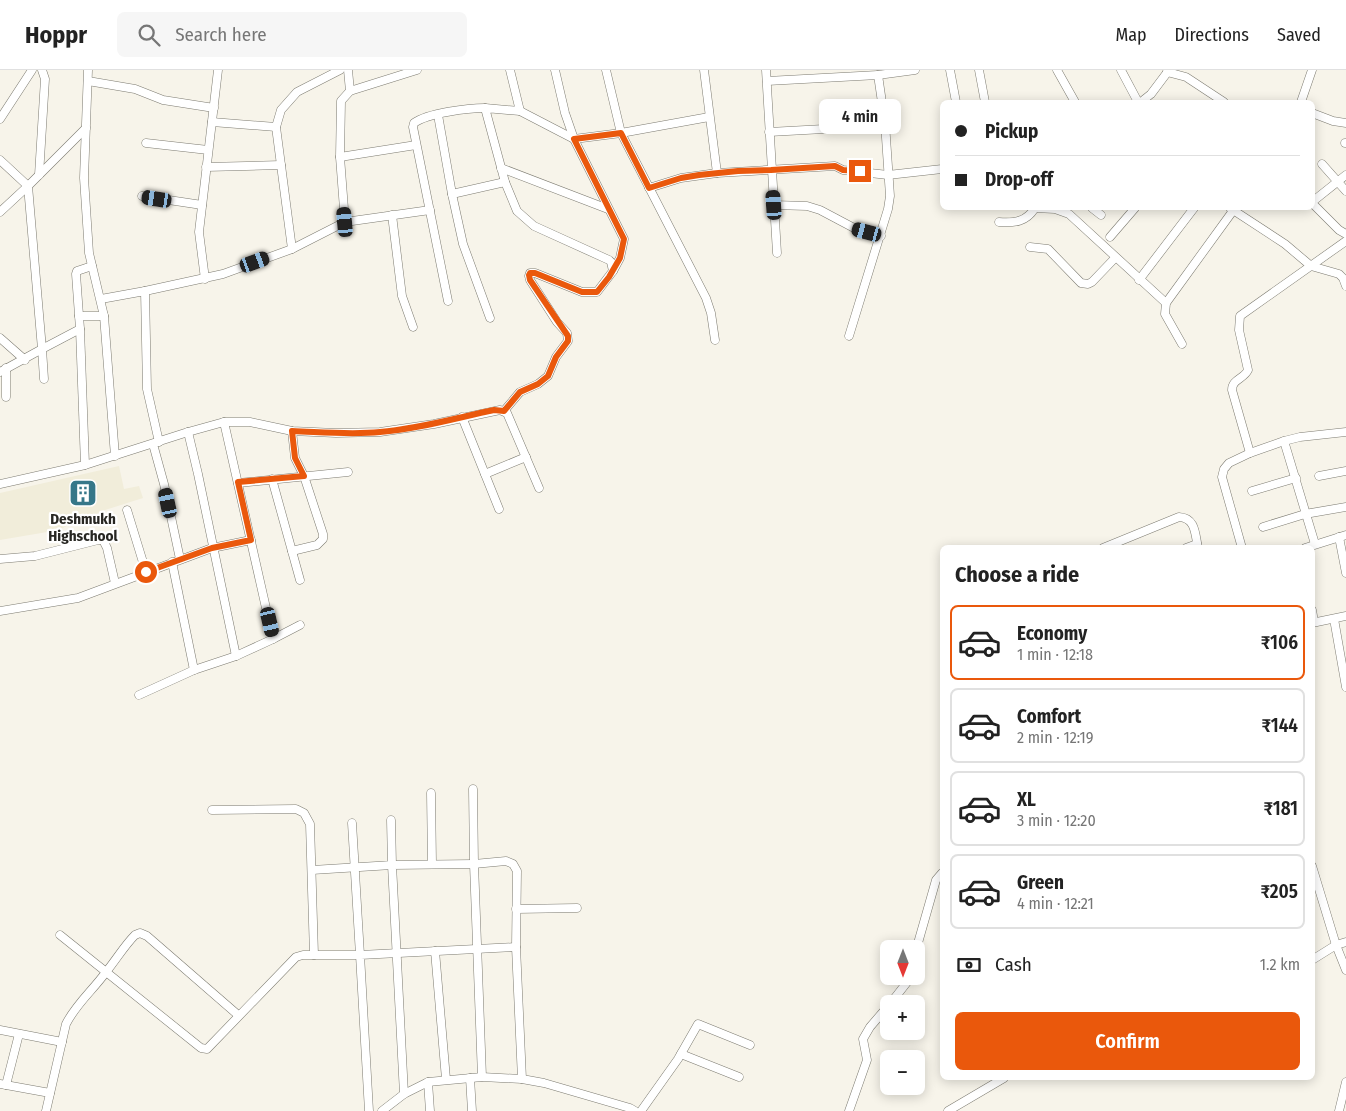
<!DOCTYPE html>
<meta charset="utf-8">
<style>
body{margin:0;font-family:"Fira Sans Condensed",sans-serif;background:#f6f6f6;color:#222;height:100vh;display:flex;flex-direction:column;font-size:19px;white-space:nowrap}
*{box-sizing:border-box;margin:0}
p{font-size:16px;color:#767676}
.icon{flex:none;width:28px;height:28px;fill:none;stroke:currentColor;stroke-width:2;stroke-linecap:round;stroke-linejoin:round}
.map{position:relative;flex:1;overflow:hidden}
.panel{position:absolute;left:940px;top:475px;width:375px;height:535px;display:flex;flex-direction:column;background:#fff;border-radius:8px;box-shadow:0 2px 12px #0003}
.panel>*{flex:none}
.top-card{position:absolute;left:940px;top:30px;width:375px;height:110px;border-radius:8px;box-shadow:0 2px 12px #0003;display:grid;align-content:center;height:110px;padding:0 15px;background:#fff}
.needle{width:32px;rotate:180deg}
.tools{position:absolute;left:880px;top:870px;display:grid;gap:10px}
.tools a{display:grid;place-items:center;width:45px;height:45px;border-radius:8px;background:#fff;box-shadow:0 2px 12px #0003;font-size:25px}
.end{position:absolute;width:22px;height:22px;margin:-11px;border:6px solid #ea580c;background:#fff;box-shadow:0 0 0 2px #fff}
.from{border-radius:50%}
.bubble{position:absolute;height:35px;border-radius:8px;background:#fff;box-shadow:0 2px 12px #0003;font-size:16px;font-weight:600;line-height:35px;text-align:center}
.car{position:absolute;width:15px;height:30px;margin:-15px -8px;border-radius:6px;box-shadow:0 0 4px 1px #0007;background:linear-gradient(#222 24%,#8ab4d8 0 40%,#222 0 76%,#8ab4d8 0 86%,#222 0)}
.top-card b{display:flex;align-items:center;gap:18px;height:48px;font-size:19px}
.top-card b+b{border-top:1px solid #e0e0e0}
.top-card i{width:12px;height:12px;background:#222}
ul{padding:0;list-style:none}
li{display:flex;align-items:center;gap:15px;height:75px;margin:0 10px 8px;padding:0 5px;border:2px solid #e0e0e0;border-radius:8px}
li div{flex:1}
li b{display:block;font-size:19px}
li em{font-style:normal;font-weight:600}
li.on{border-color:#ea580c}
li>.icon{width:45px;height:45px;stroke-width:1.5}
h2{padding:0 15px;font-size:22px;line-height:60px}
.pay{display:flex;align-items:center;gap:12px;height:55px;padding:0 15px;font-size:19px}
.pay p{margin-inline-start:auto}
.primary-button{display:flex;gap:10px;margin-top:auto;padding:10px 15px}
.primary-button a{flex:1;height:58px;border-radius:8px;background:#ea580c;color:#fff;font-size:20px;font-weight:600;line-height:58px;text-align:center}
header{display:flex;align-items:center;gap:30px;box-sizing:border-box;height:70px;padding:0 25px;background:#fff;border-bottom:1px solid #e0e0e0}
header strong{font-size:24px}
nav{display:flex;gap:28px;margin-inline-start:auto;font-size:18px}
.search{width:350px;height:45px;background:#f6f6f6;display:flex;align-items:center;gap:12px;box-sizing:border-box;padding:0 18px;border-radius:8px;color:#767676;font-size:19px}
.map>svg:first-child{display:block}
.built{fill:#f1edda}
.lines{fill:none;stroke-linecap:round;stroke-linejoin:round}
.minor-casing{stroke:#7d7b71;stroke-width:9}
.minor{stroke:#fff;stroke-width:8}
.route{stroke:#ea580c;stroke-width:6}
.labels{text-anchor:middle;stroke-width:4.5;stroke-linejoin:round;paint-order:stroke}
.poi-label{font-size:15px;font-weight:bold;fill:#272622;stroke:#fff}
</style>
<header>
<strong>Hoppr</strong>
<div class="search"><svg class="icon" aria-label="search" viewBox="0 0 24 24"><circle cx="10" cy="10" r="6"/><path d="M15 15l6 6"/></svg>Search here</div>
<nav><a>Map</a><a>Directions</a><a>Saved</a></nav>
</header>
<div class="map">
<svg width="1346" height="1041" viewBox="0 0 1346 1041">
<rect width="100%" height="100%" fill="#f7f4ea"/>
<!-- built -->
<polygon class="built" points="119,396 124,419 139,416 143,428 102,441 98,445 78,450 59,460 0,470 0,423"/>
<g class="lines">
<defs>
<g id="minor">
<polyline points="88,0 84,108 89,183 104,246 115,386"/>
<polyline points="348,0 350,21"/>
<polyline points="555,0 565,43 574,69 624,169 620,188 613,201"/>
<polyline points="606,0 621,63 706,228 711,243 715,270"/>
<polyline points="704,0 717,103"/>
<polyline points="766,0 777,183"/>
<polyline points="950,0 956,32"/>
<polyline points="979,0 985,32"/>
<polyline points="1057,0 1075,32"/>
<polyline points="1121,0 1138,32"/>
<polyline points="1167,2 1186,7 1224,32"/>
<polyline points="878,5 915,0"/>
<polyline points="88,11 135,19 163,30 214,38"/>
<polyline points="767,11 878,5 885,53 824,59 769,62"/>
<polyline points="1141,32 1151,24 1169,0"/>
<polyline points="1301,32 1312,0"/>
<polyline points="520,41 574,69 621,63 709,47"/>
<polyline points="1312,43 1333,51 1346,53"/>
<polyline points="438,45 452,124 463,174 490,248"/>
<polyline points="0,49 32,0"/>
<polyline points="212,52 276,57"/>
<polyline points="146,73 208,80"/>
<polyline points="1345,73 1346,73"/>
<polyline points="340,87 416,75"/>
<polyline points="0,90 28,116 42,279 0,302"/>
<polyline points="1322,94 1346,121"/>
<polyline points="206,97 281,95"/>
<polyline points="501,98 608,139"/>
<polyline points="39,105 45,9 42,0"/>
<polyline points="649,118 681,108 717,103 835,96 843,100 888,105 942,99"/>
<polyline points="452,124 505,112"/>
<polyline points="142,126 202,135"/>
<polyline points="1312,132 1346,105"/>
<polyline points="1312,133 1339,160 1346,164"/>
<polyline points="774,135 807,136 820,140 854,158 881,166"/>
<polyline points="1035,138 1055,139 1069,144 1166,233"/>
<polyline points="1092,138 1101,145"/>
<polyline points="1230,138 1285,174 1311,196 1339,204 1343,208 1346,216"/>
<polyline points="0,142 28,116 86,58"/>
<polyline points="392,145 402,226 413,257"/>
<polyline points="345,152 340,87 341,31 350,21 417,0"/>
<path d="M999,152c16,1 27,0 36,-14"/>
<polyline points="1110,167 1135,138"/>
<polyline points="1030,177 1048,179 1081,213 1088,214 1092,212 1115,188"/>
<polyline points="292,179 276,57 281,40 297,22 340,0"/>
<polyline points="205,209 199,162 218,0"/>
<polyline points="1139,210 1194,138"/>
<polyline points="145,221 223,204 292,179 345,152 430,140"/>
<polyline points="101,229 145,221 147,319 159,372"/>
<path d="M448,231l-35,-174 1,-4c14,-10 54,-15 71,-15"/>
<polyline points="79,246 104,246"/>
<polyline points="80,259 85,395"/>
<polyline points="849,266 888,139 890,126 885,53"/>
<polyline points="0,268 25,290"/>
<polyline points="1182,274 1165,244 1166,233 1235,138"/>
<polyline points="44,309 42,279 80,259 76,204 77,201 92,196"/>
<polyline points="6,327 6,298"/>
<polyline points="504,341 520,322 538,314 548,306 556,287 568,271 567,263 557,252 530,210 529,206 530,203 535,203 582,222 597,222 613,201 611,192 609,190 534,156 517,141 505,112 485,38 520,41 510,0"/>
<polyline points="462,347 499,439"/>
<polyline points="224,352 273,569"/>
<polyline points="188,362 198,404 236,586"/>
<polyline points="1284,371 1315,474"/>
<polyline points="153,374 164,414 180,489"/>
<path d="M1250,383l-18,-63c0,-11 12,-11 16,-20l-9,-40 1,-14 106,-75"/>
<polyline points="485,404 526,387"/>
<polyline points="1319,406 1346,401"/>
<polyline points="272,409 300,510"/>
<polyline points="238,413 348,402"/>
<polyline points="0,414 85,395 188,362 224,352 250,352 292,361 336,363 380,362 434,354 500,340 507,343 539,418"/>
<polyline points="1252,421 1296,408"/>
<polyline points="127,440 146,502"/>
<polyline points="1263,457 1305,444 1346,437"/>
<polyline points="1339,467 1346,503"/>
<path d="M1103,478l76,-31c17,1 16,17 19,31"/>
<polyline points="1186,478 1197,474"/>
<polyline points="1242,478 1222,407 1224,399 1229,393 1250,383 1284,371 1300,367 1346,362"/>
<polyline points="1305,478 1346,465"/>
<polyline points="292,481 317,475 323,469 323,464 304,406 295,388 292,361"/>
<polyline points="0,489 35,486 98,470 103,470 107,478 115,513"/>
<polyline points="172,492 194,600"/>
<polyline points="1312,540 1314,552"/>
<polyline points="0,541 78,528 212,478 251,470"/>
<polyline points="1334,549 1346,617"/>
<polyline points="1312,553 1346,546"/>
<polyline points="139,625 194,600 236,586 273,569 300,555"/>
<polyline points="473,719 474,794 506,791 513,794 517,801 516,877"/>
<polyline points="431,723 432,794"/>
<polyline points="212,740 296,739 304,743 310,754 314,885 360,885 352,753"/>
<polyline points="1312,796 1336,875 1346,900"/>
<polyline points="312,800 392,795 391,750"/>
<polyline points="516,839 577,838"/>
<polyline points="60,865 201,978 207,979 296,887 303,885 314,885"/>
<polyline points="916,880 936,810 942,803"/>
<polyline points="435,881 446,1009"/>
<polyline points="1312,890 1336,875 1346,872"/>
<polyline points="890,934 908,911 909,906"/>
<polyline points="0,960 62,972"/>
<polyline points="681,984 739,1007"/>
<polyline points="470,1008 472,1041"/>
<polyline points="428,1012 430,1041"/>
<polyline points="0,1014 50,1023"/>
<polyline points="6,1015 19,964"/>
<polyline points="404,1024 392,795 474,794 482,1007"/>
<path d="M46,1041l20,-87c10,-20 27,-34 40,-52 10,-12 18,-26 29,-37l5,-2 7,3 91,79"/>
<polyline points="369,1041 360,885 516,877 522,1009"/>
<polyline points="382,1041 404,1024 428,1012 482,1007 522,1009 544,1013 630,1038 635,1041"/>
<polyline points="641,1041 678,989 698,954 750,975"/>
<polyline points="849,1041 867,990 863,969 870,957 889,935"/>
<polyline points="948,1041 1004,1008"/>
<polyline points="1339,1041 1346,1012"/>
</g>
</defs>
<!-- minor casing -->
<use href="#minor" class="minor-casing"/>
<!-- minor -->
<use href="#minor" class="minor"/>
</g>
<g class="lines">
<!-- route -->
<path class="route" d="M146,502l66,-24 39,-8 -13,-58 66,-6 -9,-18 -3,-27c29,1 59,4 88,1 38,-3 76,-14 114,-22l10,1 16,-19 18,-8 10,-8 8,-19 12,-16v-5l-38,-56 -1,-5 1,-2h5l47,19h15l12,-15 11,-19 4,-19 -50,-100 47,-6 28,55 32,-10 18,-3 39,-4 33,-1 64,-4 8,4 17,1"/>
</g>
<!-- icons -->
<defs>
<symbol id="building-square" viewBox="-11 -11 22 22"><rect x="-9" y="-9" width="18" height="18" rx="4" fill="#367789" stroke="#fff"/><path d="M-4-6H4V6H1V3H-1V6H-4ZM-2.5-4.3h1.7v1.8h-1.7ZM.8-4.3h1.7v1.8H.8ZM-2.5-1h1.7V.8h-1.7ZM.8-1h1.7V.8H.8Z" fill="#fff"/></symbol>
</defs>
<g fill-rule="evenodd">
<use href="#building-square" x="67" y="407" width="32" height="32"/>
</g>
<g class="labels">
<!-- poi labels -->
<g class="poi-label">
<text x="83" y="454">Deshmukh<tspan x="83" dy="17">Highschool</tspan></text>
</g>
</g>
</svg>
<div class="tools">
<a><svg class="needle" viewBox="-14 -14 28 28"><path d="M0-13l5 13h-10z" fill="#e53935"/><path d="M0 13l5-13h-10z" fill="#767676"/></svg></a>
<a>+</a>
<a>−</a>
</div>
<i class="end from" style="left:146px;top:502px"></i>
<i class="end" style="left:860px;top:101px"></i>
<div class="bubble" style="left:819px;top:29px;width:82px">4 min</div>
<i class="car" style="left:157px;top:129px;rotate:279deg"></i>
<i class="car" style="left:774px;top:135px;rotate:356deg"></i>
<i class="car" style="left:345px;top:152px;rotate:355deg"></i>
<i class="car" style="left:867px;top:162px;rotate:285deg"></i>
<i class="car" style="left:255px;top:192px;rotate:70deg"></i>
<i class="car" style="left:168px;top:433px;rotate:348deg"></i>
<i class="car" style="left:270px;top:552px;rotate:167deg"></i>
<div class="top-card">
<b><i class="from"></i>Pickup</b>
<b><i></i>Drop-off</b>
</div>
<section class="panel">
<h2>Choose a ride</h2>
<ul>
<li class="on"><svg class="icon" aria-label="car" viewBox="0 0 24 24"><path d="M5 17H2v-5l4-1 3-4h7l3 4 3 1v5h-3M9 17h6M6 11h13"/><circle cx="7" cy="17" r="2"/><circle cx="17" cy="17" r="2"/></svg><div><b>Economy</b><p>1 min · 12:18</p></div><em>₹106</em></li>
<li><svg class="icon" aria-label="car" viewBox="0 0 24 24"><path d="M5 17H2v-5l4-1 3-4h7l3 4 3 1v5h-3M9 17h6M6 11h13"/><circle cx="7" cy="17" r="2"/><circle cx="17" cy="17" r="2"/></svg><div><b>Comfort</b><p>2 min · 12:19</p></div><em>₹144</em></li>
<li><svg class="icon" aria-label="car" viewBox="0 0 24 24"><path d="M5 17H2v-5l4-1 3-4h7l3 4 3 1v5h-3M9 17h6M6 11h13"/><circle cx="7" cy="17" r="2"/><circle cx="17" cy="17" r="2"/></svg><div><b>XL</b><p>3 min · 12:20</p></div><em>₹181</em></li>
<li><svg class="icon" aria-label="car" viewBox="0 0 24 24"><path d="M5 17H2v-5l4-1 3-4h7l3 4 3 1v5h-3M9 17h6M6 11h13"/><circle cx="7" cy="17" r="2"/><circle cx="17" cy="17" r="2"/></svg><div><b>Green</b><p>4 min · 12:21</p></div><em>₹205</em></li>
</ul>
<div class="pay"><svg class="icon" aria-label="cash" viewBox="0 0 24 24"><path d="M3 7h18v10H3z"/><circle cx="12" cy="12" r="2"/></svg>Cash<p>1.2 km</p></div>
<div class="primary-button"><a>Confirm</a></div>
</section>
</div>
